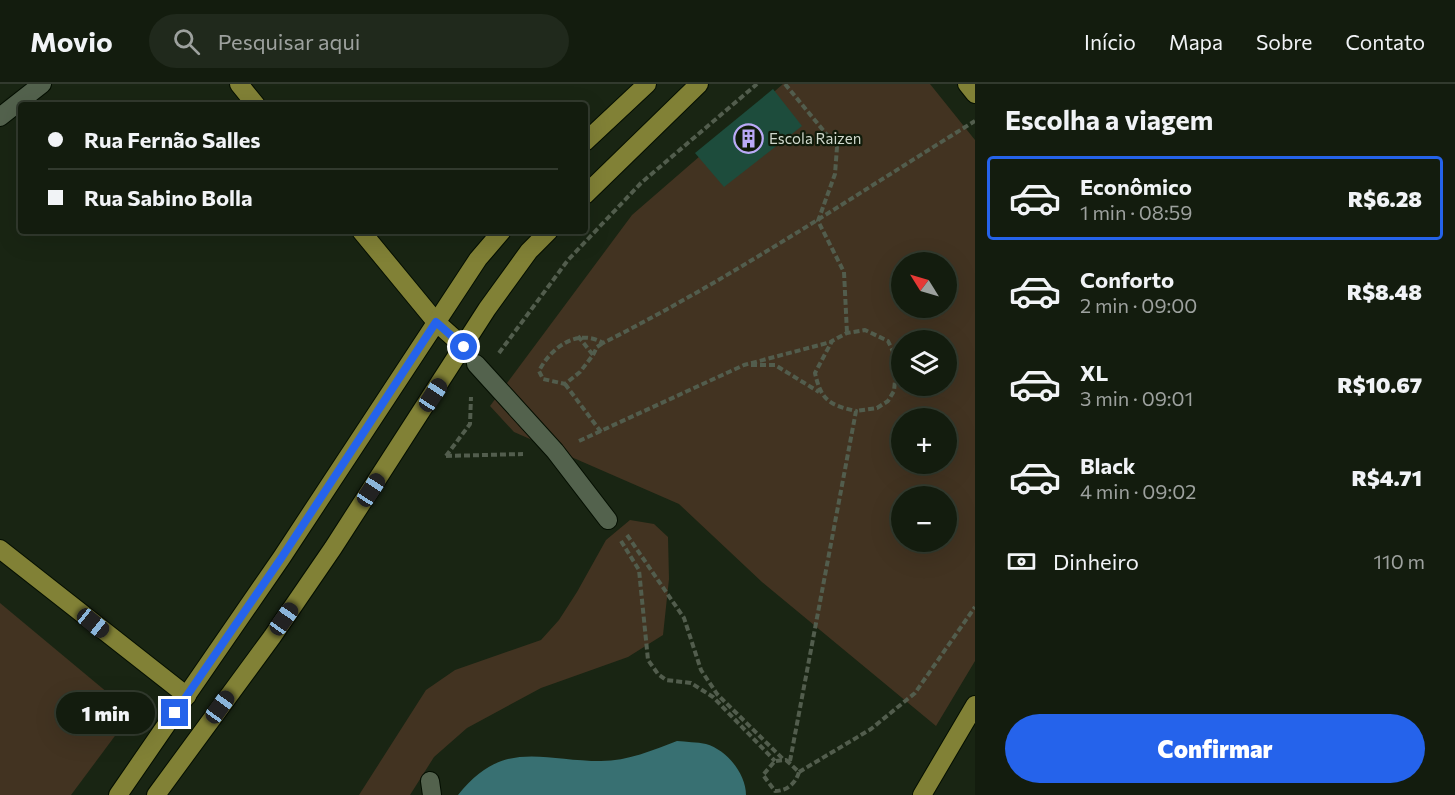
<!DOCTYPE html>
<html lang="pt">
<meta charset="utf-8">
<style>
body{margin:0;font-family:Commissioner,sans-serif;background:#20291c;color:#f1f3f6;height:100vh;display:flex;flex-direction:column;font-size:22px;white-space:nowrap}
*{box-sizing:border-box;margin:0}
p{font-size:20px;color:#9da19e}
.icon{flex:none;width:33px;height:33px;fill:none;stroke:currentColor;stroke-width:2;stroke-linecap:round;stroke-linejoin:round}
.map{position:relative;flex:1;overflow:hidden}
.side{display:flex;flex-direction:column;background:#131c0e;width:480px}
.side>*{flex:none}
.guide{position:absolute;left:18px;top:18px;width:570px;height:132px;border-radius:6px;box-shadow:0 6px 24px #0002,0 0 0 2px #323a2e;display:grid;align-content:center;height:132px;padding:0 30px;background:#131c0e}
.needle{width:39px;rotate:307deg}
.tools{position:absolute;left:891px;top:168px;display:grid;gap:12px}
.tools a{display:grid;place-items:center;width:66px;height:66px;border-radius:50%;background:#131c0e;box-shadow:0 6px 24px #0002,0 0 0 2px #323a2e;font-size:30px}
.end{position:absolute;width:27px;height:27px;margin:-14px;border:8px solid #2563eb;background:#fff;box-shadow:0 0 0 3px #fff}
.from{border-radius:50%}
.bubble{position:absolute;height:42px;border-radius:21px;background:#131c0e;box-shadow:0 6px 24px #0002,0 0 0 2px #323a2e;font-size:20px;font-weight:800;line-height:42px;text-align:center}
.car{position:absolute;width:18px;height:36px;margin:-18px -9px;border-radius:8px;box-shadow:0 0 4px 2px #0007;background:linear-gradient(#222 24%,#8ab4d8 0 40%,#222 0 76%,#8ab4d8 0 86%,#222 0)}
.guide b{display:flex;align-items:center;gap:21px;height:57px;font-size:22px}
.guide b+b{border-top:2px solid #323a2e}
.guide i{width:15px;height:15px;background:#f1f3f6}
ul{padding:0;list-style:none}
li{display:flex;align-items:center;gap:18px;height:84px;margin:0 12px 9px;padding:0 18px;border:3px solid transparent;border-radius:6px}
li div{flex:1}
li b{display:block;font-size:22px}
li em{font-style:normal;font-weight:800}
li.selected{border-color:#2563eb}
li>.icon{width:54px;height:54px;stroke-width:1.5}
h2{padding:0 30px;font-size:27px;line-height:72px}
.pay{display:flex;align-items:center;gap:15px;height:66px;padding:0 30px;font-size:22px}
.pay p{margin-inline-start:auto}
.action{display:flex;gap:12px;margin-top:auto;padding:12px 30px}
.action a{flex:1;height:69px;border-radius:36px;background:#2563eb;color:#fff;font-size:24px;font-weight:800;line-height:69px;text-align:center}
header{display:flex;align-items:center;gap:36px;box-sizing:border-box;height:84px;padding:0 30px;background:#131c0e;border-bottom:2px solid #323a2e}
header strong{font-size:28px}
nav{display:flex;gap:33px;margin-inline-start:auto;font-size:21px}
.search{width:420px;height:54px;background:#20291c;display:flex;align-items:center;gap:15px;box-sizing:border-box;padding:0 21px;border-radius:33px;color:#9da19e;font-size:22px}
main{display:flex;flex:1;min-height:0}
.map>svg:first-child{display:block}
.green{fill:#423321;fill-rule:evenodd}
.water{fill:#387072}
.building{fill:#1d4c3c}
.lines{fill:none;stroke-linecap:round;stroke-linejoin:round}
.minor-casing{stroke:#040e01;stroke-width:20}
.major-casing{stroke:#040e01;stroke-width:20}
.path{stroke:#525d4d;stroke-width:4;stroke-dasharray:6 3;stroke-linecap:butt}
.minor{stroke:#53624d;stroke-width:18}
.major{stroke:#818136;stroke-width:18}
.route{stroke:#2563eb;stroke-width:8}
.labels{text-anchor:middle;stroke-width:4.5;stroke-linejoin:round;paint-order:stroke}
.poi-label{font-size:15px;fill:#d0d8cc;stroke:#101b0a;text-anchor:start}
</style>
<header>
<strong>Movio</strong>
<div class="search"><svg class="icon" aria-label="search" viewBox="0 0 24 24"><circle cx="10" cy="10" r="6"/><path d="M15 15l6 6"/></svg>Pesquisar aqui</div>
<nav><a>Início</a><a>Mapa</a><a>Sobre</a><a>Contato</a></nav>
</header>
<main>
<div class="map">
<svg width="975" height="711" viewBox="0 0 975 711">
<rect width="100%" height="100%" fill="#192513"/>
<!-- green -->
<g class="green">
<path d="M783,0h147l45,56v521l-39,65 -174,-144 -83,-78 -165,-72 -24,-26 142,-191zM902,178h44v46h-44zM902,256h44v46h-44zM902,334h44v46h-44zM902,412h44v46h-44z"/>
<polygon points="630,436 654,440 668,453 669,495 663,551 628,573 541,604 467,644 434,673 410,711 359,711 426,606 455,586 541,556 559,536 577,508 606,456"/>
<polygon points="0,519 132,629 71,711 0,711"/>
</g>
<!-- water -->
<path class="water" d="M677,657c9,1 20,1 29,3 21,6 40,30 40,51h-288c45,-57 84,-34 143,-34 27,0 52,-11 76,-20z"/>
<!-- building -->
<polygon class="building" points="773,5 802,42 724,103 695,69"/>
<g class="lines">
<defs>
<g id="minor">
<polyline points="0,33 42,0"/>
<polyline points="476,280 555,367 608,436"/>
<polyline points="430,697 432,711"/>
</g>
<g id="major">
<polyline points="239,0 256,21"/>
<polyline points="967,0 975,10"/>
<polyline points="585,58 647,0"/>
<polyline points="585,111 699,0"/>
<polyline points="361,147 436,238 464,263"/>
<polyline points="0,465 187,612"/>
<polyline points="118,711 282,473 478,175 502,147"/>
<polyline points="156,711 272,553 333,464 487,225 529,167 549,147"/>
<polyline points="922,711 975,621"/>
</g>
</defs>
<!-- minor casing -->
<use href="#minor" class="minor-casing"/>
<!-- major casing -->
<use href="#major" class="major-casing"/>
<!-- path -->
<g class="path">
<polyline points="785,0 837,63 835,90 818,137 844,188 847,249"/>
<path d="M578,252l15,19 -13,17 -15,12 -22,-5 -4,-8c12,-24 39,-43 64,-28 129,-65 249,-146 372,-222"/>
<polyline points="499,269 568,176 641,99 757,0"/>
<polyline points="593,271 597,263 603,259"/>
<polyline points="751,281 775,281 819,308"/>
<polyline points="565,300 601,348"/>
<polyline points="579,357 744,281 831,258"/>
<polyline points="446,372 523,370"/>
<polyline points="446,372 470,340 471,313"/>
<polyline points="627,451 684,534 701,586 717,610 784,676"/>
<polyline points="621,457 639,486 648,576 658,590 666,596 691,599 713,613 775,677"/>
<path d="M786,676l13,12c-3,11 -12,19 -24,19l-12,-16 12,-14z"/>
<path d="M790,677l66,-350c-27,-6 -35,-11 -41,-38l17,-32 15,-8 18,-3 23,11 9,19 -3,31 -6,10 -11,7 -21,3"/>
<polyline points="799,688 871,645 915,609 975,523"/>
</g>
<!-- minor -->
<use href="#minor" class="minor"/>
<!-- major -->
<use href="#major" class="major"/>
</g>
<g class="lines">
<!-- route -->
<polyline class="route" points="175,629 282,473 436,238 464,263"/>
</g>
<!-- icons -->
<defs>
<symbol id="building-ring" viewBox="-11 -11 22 22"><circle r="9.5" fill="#101b0a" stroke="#baaaf6" stroke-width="1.5"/><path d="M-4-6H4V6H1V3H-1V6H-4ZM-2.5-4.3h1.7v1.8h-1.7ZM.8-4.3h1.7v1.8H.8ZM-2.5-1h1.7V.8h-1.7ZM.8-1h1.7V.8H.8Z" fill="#baaaf6"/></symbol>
</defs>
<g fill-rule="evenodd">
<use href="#building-ring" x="732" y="38" width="33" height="33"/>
</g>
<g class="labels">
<!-- poi labels -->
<g class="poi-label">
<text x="769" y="60">Escola Raizen</text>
</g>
</g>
</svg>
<div class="tools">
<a><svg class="needle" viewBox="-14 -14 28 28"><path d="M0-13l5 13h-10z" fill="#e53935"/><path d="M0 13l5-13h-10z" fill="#9da19e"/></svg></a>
<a><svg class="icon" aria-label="layers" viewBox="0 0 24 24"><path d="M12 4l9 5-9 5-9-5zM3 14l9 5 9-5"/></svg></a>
<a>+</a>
<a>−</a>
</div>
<i class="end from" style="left:464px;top:263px"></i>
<i class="end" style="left:175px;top:629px"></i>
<div class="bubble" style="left:56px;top:608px;width:99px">1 min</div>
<i class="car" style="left:433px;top:311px;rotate:33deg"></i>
<i class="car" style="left:371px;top:406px;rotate:33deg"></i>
<i class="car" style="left:284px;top:535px;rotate:35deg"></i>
<i class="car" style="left:93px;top:539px;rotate:129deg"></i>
<i class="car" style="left:220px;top:623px;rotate:36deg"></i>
<div class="guide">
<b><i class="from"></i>Rua Fernão Salles</b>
<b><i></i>Rua Sabino Bolla</b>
</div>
</div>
<section class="side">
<h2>Escolha a viagem</h2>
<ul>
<li class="selected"><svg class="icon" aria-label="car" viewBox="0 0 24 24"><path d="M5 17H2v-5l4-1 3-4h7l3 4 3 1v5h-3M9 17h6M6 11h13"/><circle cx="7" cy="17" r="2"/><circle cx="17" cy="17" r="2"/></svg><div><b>Econômico</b><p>1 min · 08:59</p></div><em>R$6.28</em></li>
<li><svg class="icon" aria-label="car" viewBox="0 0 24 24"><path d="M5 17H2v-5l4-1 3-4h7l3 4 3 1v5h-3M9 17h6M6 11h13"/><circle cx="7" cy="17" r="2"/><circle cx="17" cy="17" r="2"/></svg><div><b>Conforto</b><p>2 min · 09:00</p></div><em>R$8.48</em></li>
<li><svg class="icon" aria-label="car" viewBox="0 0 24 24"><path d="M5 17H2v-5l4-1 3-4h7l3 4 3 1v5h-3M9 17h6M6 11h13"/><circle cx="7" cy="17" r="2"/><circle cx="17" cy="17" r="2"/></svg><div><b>XL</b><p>3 min · 09:01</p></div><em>R$10.67</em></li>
<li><svg class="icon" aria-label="car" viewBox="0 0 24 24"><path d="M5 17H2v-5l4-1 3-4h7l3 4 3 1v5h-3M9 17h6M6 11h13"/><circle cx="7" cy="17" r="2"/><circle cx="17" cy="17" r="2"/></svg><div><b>Black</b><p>4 min · 09:02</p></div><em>R$4.71</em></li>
</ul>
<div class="pay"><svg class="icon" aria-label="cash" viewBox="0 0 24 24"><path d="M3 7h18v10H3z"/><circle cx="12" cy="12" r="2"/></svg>Dinheiro<p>110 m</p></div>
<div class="action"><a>Confirmar</a></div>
</section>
</main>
